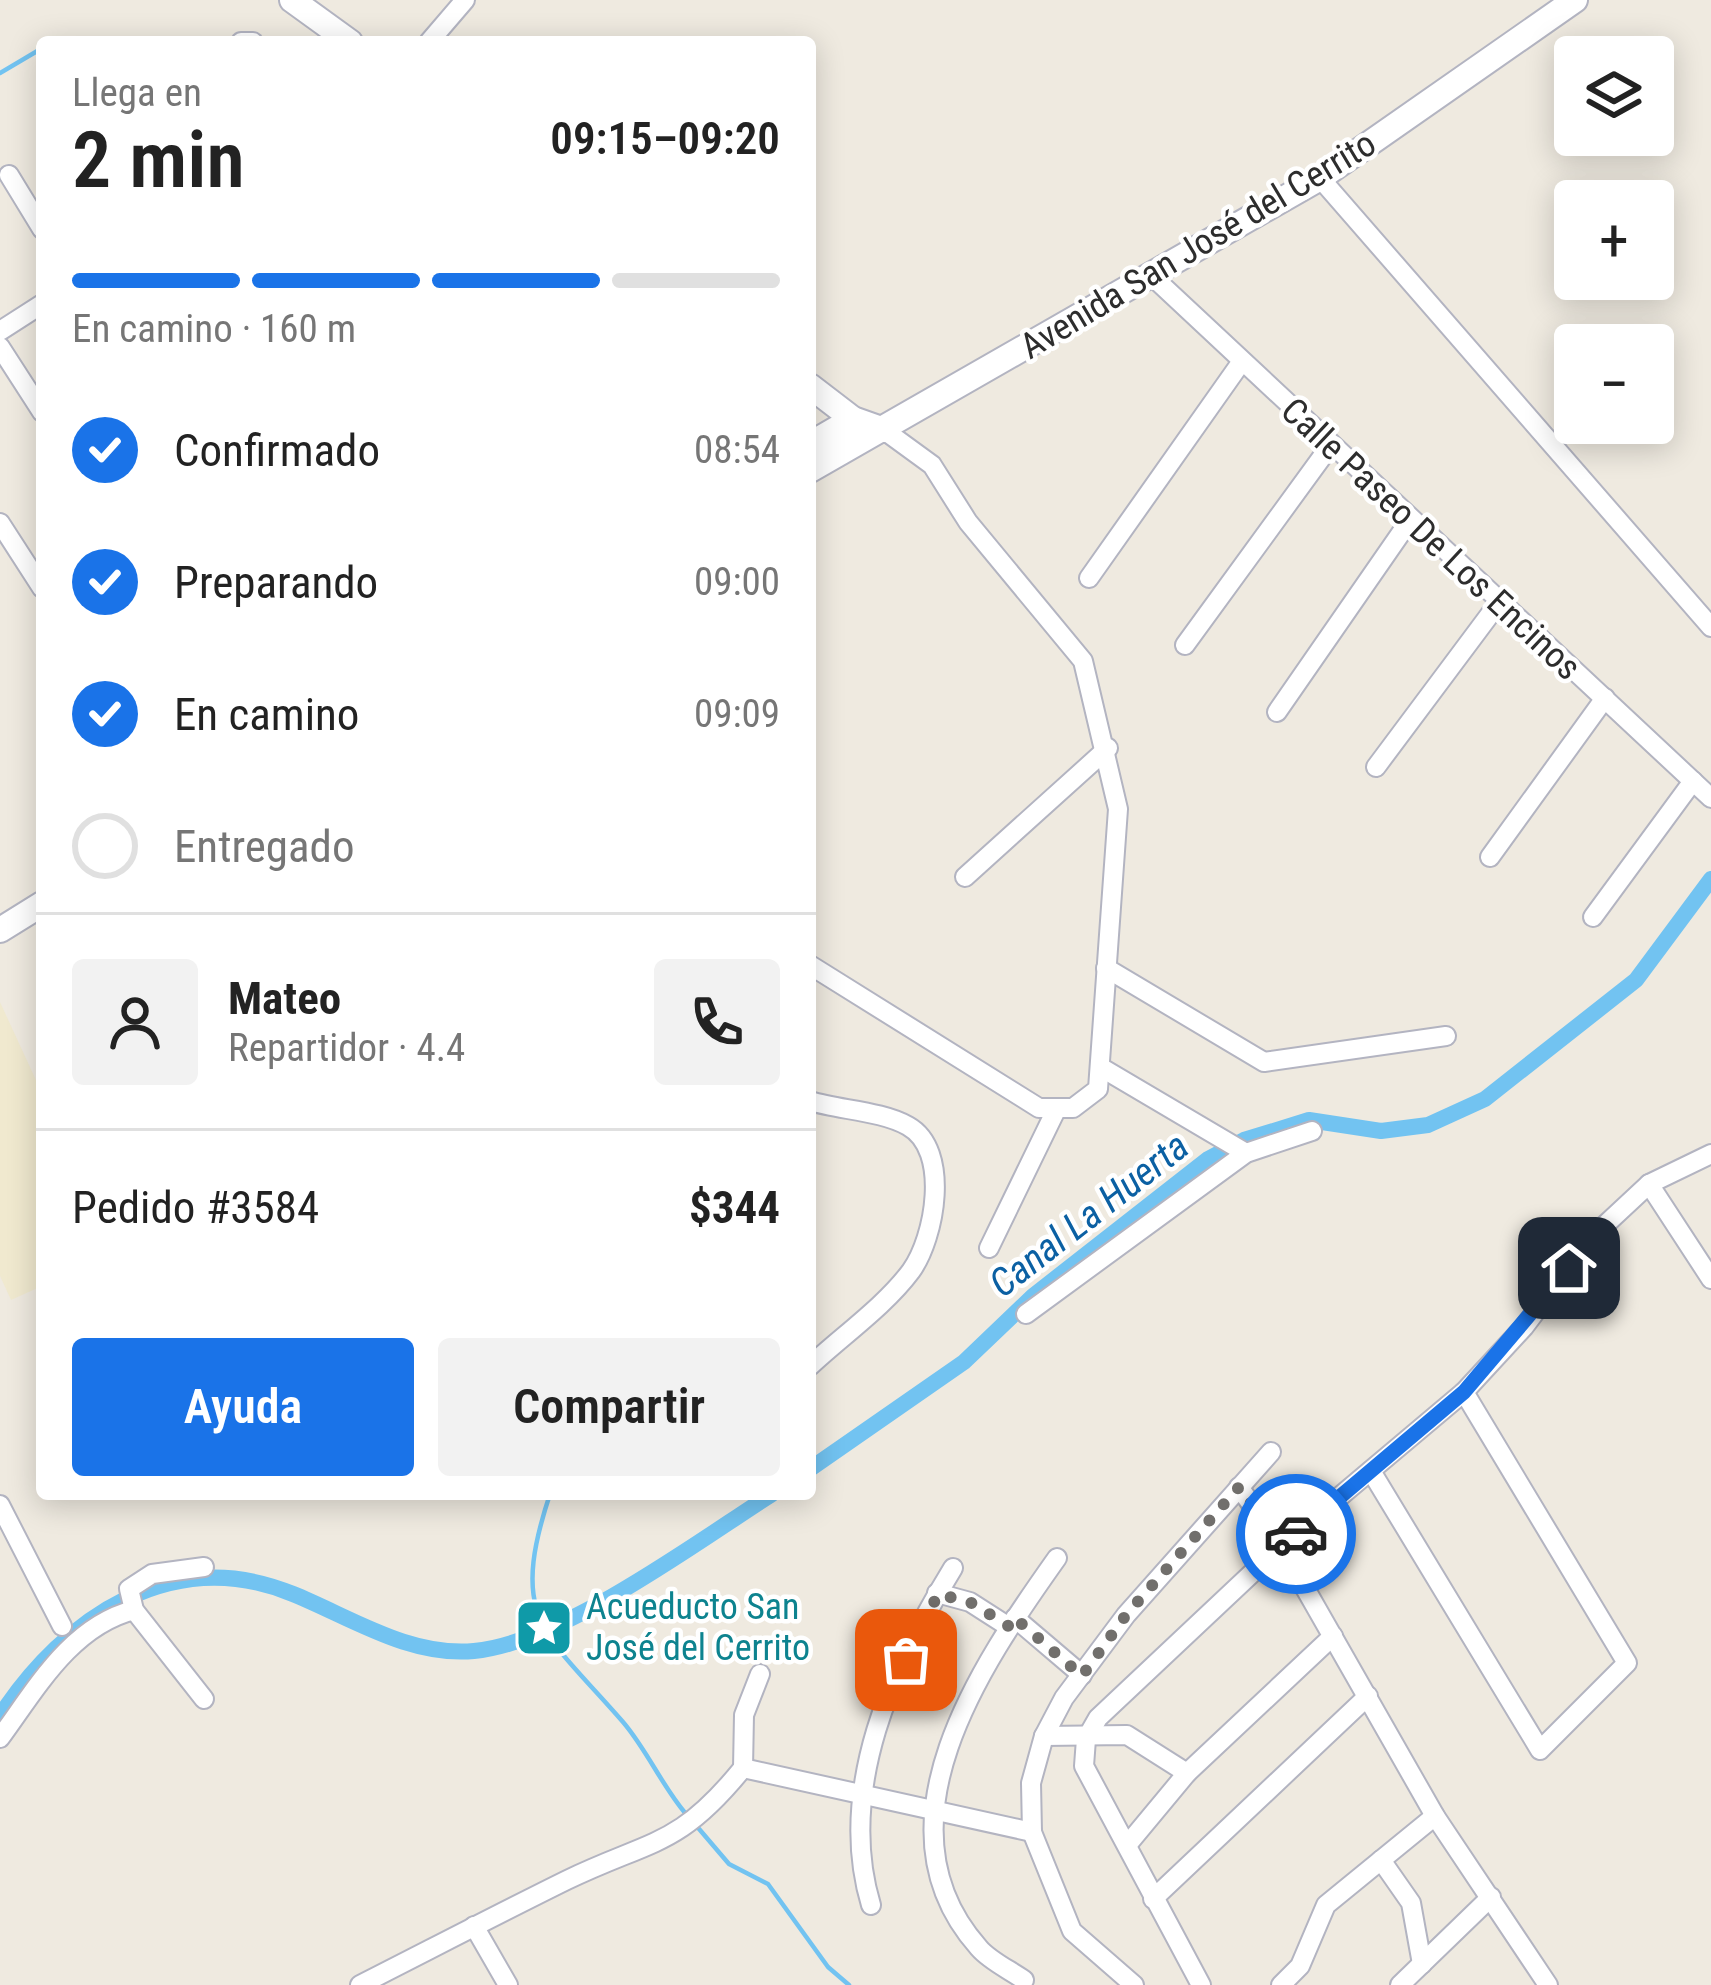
<!DOCTYPE html>
<html lang="es">
<head>
<meta charset="utf-8">
<style>
	body { margin:0; font-family:"Roboto Condensed",sans-serif; background:#f2f2f2; color:#222; height:100vh; display:flex; flex-direction:column; font-size:45px; white-space:nowrap }
	* { box-sizing:border-box; margin:0 }
	p { font-size:39px; color:#767676 }
	.icon { flex:none; width:66px; height:66px; fill:none; stroke:currentColor; stroke-width:2; stroke-linecap:round; stroke-linejoin:round }
	.map { position:relative; flex:1; overflow:hidden }
	.side { position:absolute; left:36px; top:36px; width:780px; height:1464px; display:flex; flex-direction:column; background:#fff; border-radius:12px; box-shadow:0 6px 30px #0003 }
	.side>* { flex:none }
	.controls { position:absolute; left:1554px; top:36px; display:grid; gap:24px }
	.controls a { display:grid; place-items:center; width:120px; height:120px; border-radius:12px; background:#fff; box-shadow:0 6px 30px #0003; font-size:60px }
	.pin { position:absolute; display:grid; place-items:center; width:102px; height:102px; color:#fff; margin:-51px; border-radius:24px; box-shadow:0 6px 18px #0006 }
	.courier { position:absolute; display:grid; place-items:center; width:120px; height:120px; margin:-60px; border:9px solid #1a73e8; border-radius:50%; background:#fff; color:#222; box-shadow:0 3px 15px #0007 }
	.headline em { font-style:normal; font-weight:600 }
	.headline div { display:flex; flex-direction:column-reverse }
	.headline { display:flex; align-items:center; justify-content:space-between; height:204px; padding:0 36px }
	h1 { font-size:78px; font-weight:600; line-height:90px }
	.bar { display:grid; grid-template-columns:repeat(4,1fr); gap:18px 12px; align-content:center; height:144px; padding:0 36px }
	.bar i { height:15px; border-radius:9px; background:#e0e0e0 }
	.bar .active { background:#1a73e8 }
	.bar p { grid-column:span 4 }
	.line { display:flex; align-items:center; gap:30px; padding:0 36px; border-top:3px solid #e0e0e0 }
	.line div { flex:1 }
	.round { display:grid; place-items:center; flex:none; width:126px; height:126px; border-radius:12px; background:#f2f2f2 }
	ol { padding:0 36px; list-style:none }
	li { display:flex; align-items:center; gap:36px; height:132px }
	li p { margin-inline-start:auto }
	li .icon { padding:12px; border-radius:50%; background:#1a73e8; color:#fff; stroke-width:4 }
	li:last-child { color:#767676 }
	li i { width:66px; height:66px; border:6px solid #e0e0e0; border-radius:50% }
	.cta { display:flex; gap:24px; margin-top:auto; padding:24px 36px }
	.cta a { flex:1; height:138px; border-radius:12px; background:#1a73e8; color:#fff; font-size:48px; font-weight:600; line-height:138px; text-align:center }
	.cta a+a { background:#f2f2f2; color:#222 }
	.map>svg:first-child { display:block }
	.education { fill:#f0e9cf }
	.lines { fill:none; stroke-linecap:round; stroke-linejoin:round }
	.stream { stroke:#72c3f1; stroke-width:4.5 }
	.canal { stroke:#72c3f1; stroke-width:16 }
	.minor-casing { stroke:#b3b4c1; stroke-width:22 }
	.tertiary-casing { stroke:#b3b4c1; stroke-width:28 }
	.minor { stroke:#fff; stroke-width:18 }
	.tertiary { stroke:#fff; stroke-width:24 }
	.done { stroke:#716f6c; stroke-width:12; stroke-dasharray:0 21.6 }
	.route { stroke:#1a73e8; stroke-width:15 }
	.labels { text-anchor:middle; dominant-baseline:central; stroke-width:9; stroke-linejoin:round; paint-order:stroke }
	.street-label { font-size:36px; fill:#2d2d2d; stroke:#fff }
	.culture-label { font-size:36px; fill:#0d838f; stroke:#fff; text-anchor:start }
	.water-label { font-size:39px; font-style:italic; fill:#0b60a3; stroke:#fff }
</style>
</head>
<body>
<div class="map">
<svg width="1711" height="1985" viewBox="0 0 1711 1985">
	<rect width="100%" height="100%" fill="#efeae0"/>
	<polygon class="education" points="0,1002 42,1093 42,1286 11,1300 0,1276"/>
	<g class="lines">
		<g class="stream">
			<polyline points="0,73 39,50 42,55"/>
			<path d="M550,1494c-42,127 -5,138 73,228 24,28 39,64 63,92"/>
			<polyline points="694,1823 729,1864 768,1884 828,1967 849,1985"/>
		</g>
		<g class="canal">
			<polyline points="810,1469 964,1362 1033,1296 1208,1159 1244,1140 1309,1120 1381,1131 1428,1125 1485,1099 1636,980 1711,879"/>
			<path d="M0,1716c65,-99 172,-172 293,-122 57,23 116,63 181,57 87,-8 223,-109 298,-157"/>
		</g>
		<defs>
			<g id="minor">
				<polyline points="241,42 253,42"/>
				<polyline points="429,42 465,0"/>
				<polyline points="9,175 42,229"/>
				<polyline points="1320,178 1711,627"/>
				<polyline points="1153,277 1711,798"/>
				<polyline points="0,331 42,304"/>
				<polyline points="0,347 42,412"/>
				<polyline points="0,523 42,588"/>
				<polyline points="1089,578 1240,364"/>
				<polyline points="1185,645 1330,446"/>
				<polyline points="1277,712 1410,520"/>
				<polyline points="1376,767 1500,601"/>
				<polyline points="1490,857 1605,698"/>
				<polyline points="965,877 1108,748"/>
				<polyline points="1593,917 1693,781"/>
				<polyline points="810,965 1039,1108 1073,1108 1098,1089 1118,809 1083,661 968,522 932,465 884,430"/>
				<polyline points="1106,968 1264,1062 1446,1036"/>
				<polyline points="1102,1068 1246,1153"/>
				<path d="M810,1101c29,9 72,10 98,25 43,24 27,112 3,145 -26,35 -69,65 -101,95"/>
				<polyline points="1649,1184 1711,1279"/>
				<polyline points="989,1248 1056,1110"/>
				<polyline points="1026,1314 1246,1153 1312,1131"/>
				<polyline points="1371,1471 1540,1750 1627,1663 1464,1392"/>
				<polyline points="1239,1487 1281,1546 1435,1816 1548,1985"/>
				<polyline points="0,1505 62,1626"/>
				<polyline points="937,1593 970,1602 1009,1627"/>
				<polyline points="1015,1618 1082,1675"/>
				<polyline points="204,1699 134,1610 129,1589 152,1574 204,1567"/>
				<polyline points="1044,1736 1127,1735 1187,1773"/>
				<path d="M0,1738c36,-49 71,-112 134,-128"/>
				<polyline points="743,1768 1032,1832"/>
				<polyline points="743,1768 744,1715 760,1674"/>
				<polyline points="1128,1844 1187,1773 1333,1636"/>
				<polyline points="1381,1860 1411,1903 1422,1964"/>
				<polyline points="1153,1899 1368,1696"/>
				<path d="M871,1905c-35,-116 22,-239 82,-337"/>
				<polyline points="474,1926 508,1985"/>
				<path d="M1024,1980c-14,-10 -34,-19 -45,-32 -109,-122 2,-283 78,-390"/>
				<path d="M360,1985c69,-35 138,-71 207,-105 85,-41 111,-32 176,-112"/>
				<polyline points="1134,1985 1072,1931 1032,1832 1031,1783 1044,1736 1064,1698 1126,1615 1271,1452"/>
				<polyline points="1201,1985 1084,1766 1086,1739 1098,1718 1281,1546 1464,1392 1524,1327 1591,1238 1649,1184 1711,1154"/>
				<polyline points="1281,1985 1300,1966 1326,1905 1435,1816"/>
				<polyline points="1400,1985 1491,1897"/>
			</g>
			<g id="tertiary">
				<polyline points="292,0 350,42"/>
				<polyline points="810,386 853,419 884,430"/>
				<polyline points="810,444 853,419"/>
				<polyline points="810,470 1320,178 1575,0"/>
				<polyline points="0,930 42,904"/>
			</g>
		</defs>
		<use href="#minor" class="minor-casing"/>
		<use href="#tertiary" class="tertiary-casing"/>
		<use href="#minor" class="minor"/>
		<use href="#tertiary" class="tertiary"/>
	</g>
	<g class="lines">
		<polyline class="done" points="906,1660 938,1594 970,1602 1010,1627 1015,1618 1082,1676 1126,1615 1239,1487 1281,1546 1296,1534"/>
		<polyline class="route" points="1296,1534 1464,1392 1569,1268"/>
	</g>
	<defs>
		<symbol id="sight-square" viewBox="-11 -11 22 22"><rect x="-9" y="-9" width="18" height="18" rx="4" fill="#0f9aa8" stroke="#fff"/><path d="M0-6L1.8-2.2L6-1.7L2.9 1.2L3.7 5.4L0 3.3L-3.7 5.4L-2.9 1.2L-6-1.7L-1.8-2.2Z" fill="#fff"/></symbol>
	</defs>
	<g fill-rule="evenodd">
		<use href="#sight-square" x="511" y="1595" width="66" height="66"/>
	</g>
	<g class="labels">
		<g class="street-label">
			<text transform="translate(1198 245) rotate(-31)">Avenida San José del Cerrito</text>
			<text transform="translate(1431 539) rotate(43)">Calle Paseo De Los Encinos</text>
		</g>
		<g class="culture-label">
			<text x="586" y="1607">Acueducto San<tspan x="586" dy="41">José del Cerrito</tspan></text>
		</g>
		<g class="water-label">
			<text transform="translate(1089 1215) rotate(-38)">Canal La Huerta</text>
		</g>
	</g>
</svg>
<div class="controls">
<a><svg class="icon" aria-label="layers" viewBox="0 0 24 24"><path d="M12 4l9 5-9 5-9-5zM3 14l9 5 9-5"/></svg></a>
<a>+</a>
<a>−</a>
</div>
<div class="pin" style="left:906px;top:1660px;background:#ea580c"><svg class="icon" aria-label="bag" viewBox="0 0 24 24"><path d="M5 8h14l-1 12H6zM9 8a3 3 0 0 1 6 0"/></svg></div>
<div class="pin" style="left:1569px;top:1268px;background:#1f2937"><svg class="icon" aria-label="home" viewBox="0 0 24 24"><path d="M3 11l9-7 9 7M6 9v11h12V9"/></svg></div>
<div class="courier" style="left:1296px;top:1534px"><svg class="icon" aria-label="car" viewBox="0 0 24 24"><path d="M5 17H2v-5l4-1 3-4h7l3 4 3 1v5h-3M9 17h6M6 11h13"/><circle cx="7" cy="17" r="2"/><circle cx="17" cy="17" r="2"/></svg></div>
<section class="side">
<div class="headline"><div><h1>2 min</h1><p>Llega en</p></div><em>09:15–09:20</em></div>
<div class="bar"><i class="active"></i><i class="active"></i><i class="active"></i><i></i><p>En camino · 160 m</p></div>
<ol>
<li><svg class="icon" aria-label="check" viewBox="0 0 24 24"><path d="M5 12l5 5 9-10"/></svg>Confirmado<p>08:54</p></li>
<li><svg class="icon" aria-label="check" viewBox="0 0 24 24"><path d="M5 12l5 5 9-10"/></svg>Preparando<p>09:00</p></li>
<li><svg class="icon" aria-label="check" viewBox="0 0 24 24"><path d="M5 12l5 5 9-10"/></svg>En camino<p>09:09</p></li>
<li><i></i>Entregado</li>
</ol>
<div class="line" style="height:216px"><a class="round"><svg class="icon" aria-label="person" viewBox="0 0 24 24"><circle cx="12" cy="8" r="4"/><path d="M4 21q1-7 8-7t8 7"/></svg></a><div><b>Mateo</b><p>Repartidor · 4.4</p></div><a class="round"><svg class="icon" aria-label="phone" viewBox="0 0 24 24"><path d="M5 4h4l2 5-3 2q2 4 5 5l2-3 5 2v4C11 20 4 13 5 4z"/></svg></a></div>
<div class="line" style="height:156px"><div>Pedido #3584</div><b>$344</b></div>
<div class="cta"><a>Ayuda</a><a>Compartir</a></div>
</section>
</div>
</body>
</html>
